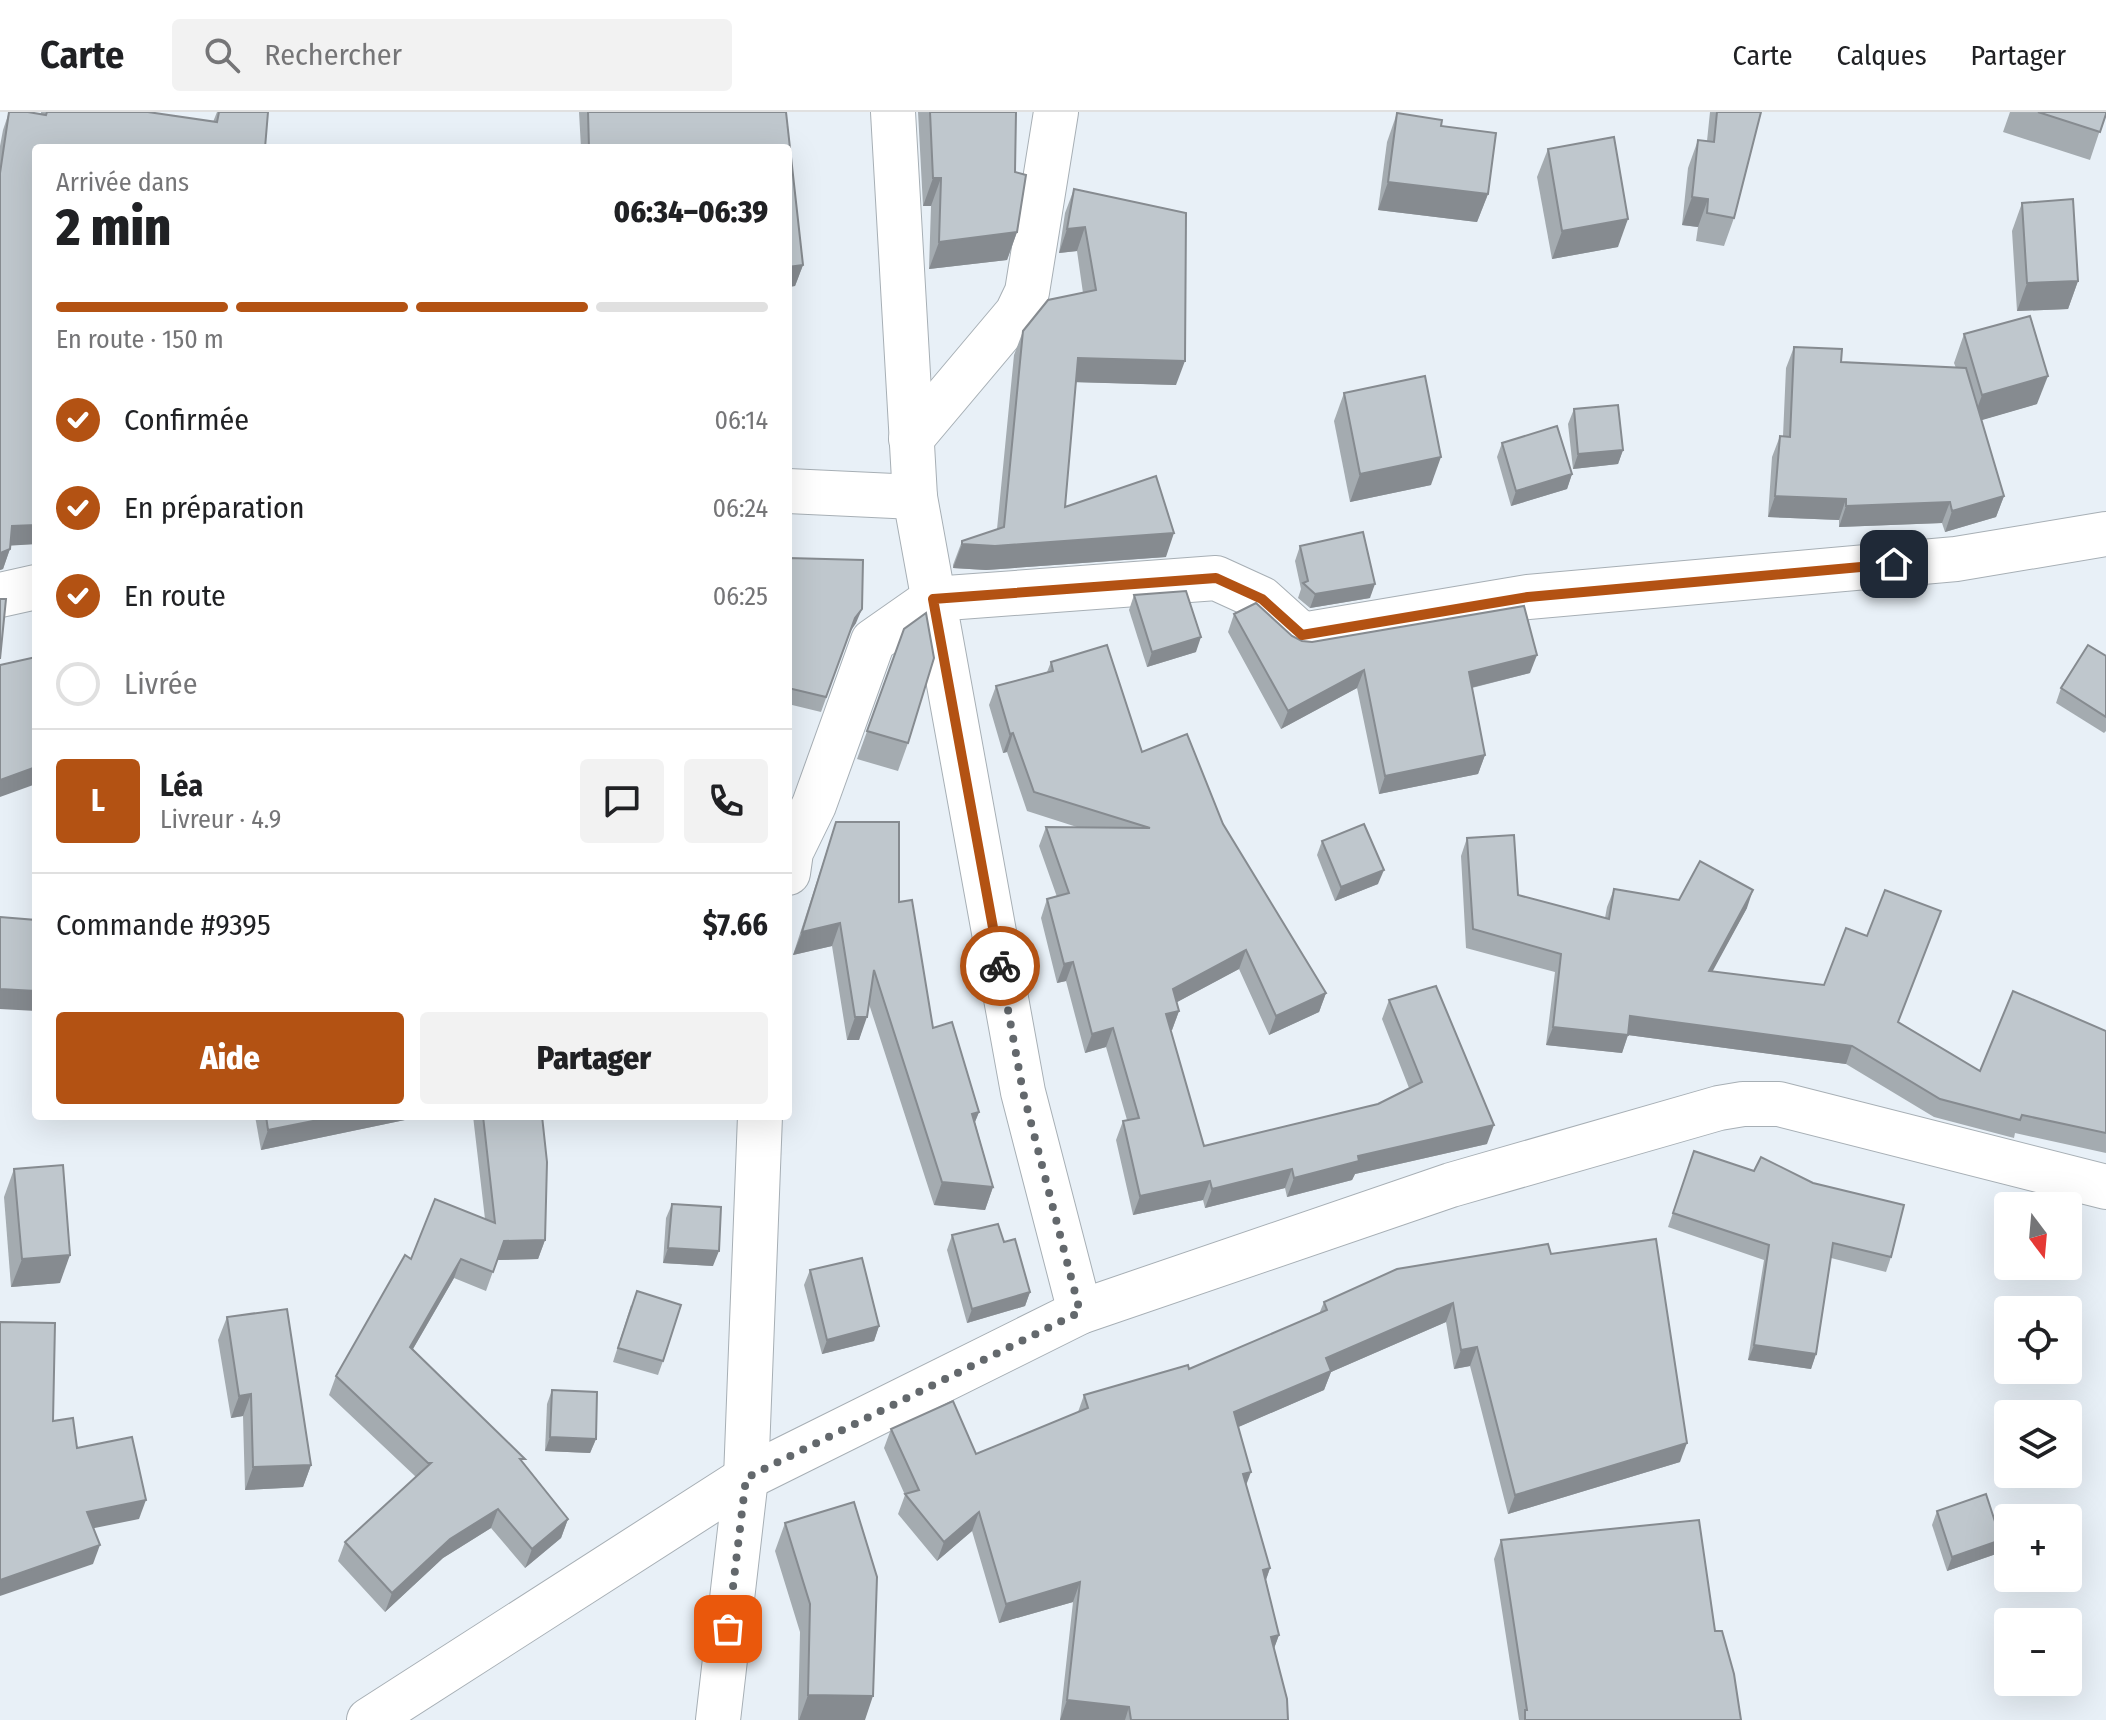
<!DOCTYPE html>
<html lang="fr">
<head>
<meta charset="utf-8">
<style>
	body { margin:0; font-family:"Fira Sans Condensed",sans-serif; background:#f2f2f2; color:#202124; height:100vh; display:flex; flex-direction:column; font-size:30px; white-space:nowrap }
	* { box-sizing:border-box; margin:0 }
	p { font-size:26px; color:#757577 }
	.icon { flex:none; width:44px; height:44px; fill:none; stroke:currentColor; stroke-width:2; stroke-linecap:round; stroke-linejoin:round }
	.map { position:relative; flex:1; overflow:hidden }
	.side { position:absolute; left:32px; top:32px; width:760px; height:976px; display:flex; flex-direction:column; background:#fff; border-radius:8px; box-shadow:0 8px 32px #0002 }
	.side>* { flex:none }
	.needle { width:52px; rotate:164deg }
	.fabs { position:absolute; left:1994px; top:1080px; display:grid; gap:16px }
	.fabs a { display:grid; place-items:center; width:88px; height:88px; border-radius:8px; background:#fff; box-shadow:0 8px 32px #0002; font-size:40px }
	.pin { position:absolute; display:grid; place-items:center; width:68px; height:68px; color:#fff; margin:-34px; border-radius:16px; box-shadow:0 4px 12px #0006 }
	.courier { position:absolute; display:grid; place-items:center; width:80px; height:80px; margin:-40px; border:6px solid #b35213; border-radius:50%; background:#fff; color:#222; box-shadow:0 2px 10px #0007 }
	.summary em { font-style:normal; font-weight:800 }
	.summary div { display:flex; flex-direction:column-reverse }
	.summary { display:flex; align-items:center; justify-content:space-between; height:136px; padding:0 24px }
	h1 { font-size:52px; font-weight:800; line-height:60px }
	.bar { display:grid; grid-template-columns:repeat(4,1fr); gap:12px 8px; align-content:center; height:96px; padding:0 24px }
	.bar i { height:10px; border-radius:6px; background:#e0e0e0 }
	.bar .active { background:#b35213 }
	.bar p { grid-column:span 4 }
	.line { display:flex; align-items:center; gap:20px; padding:0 24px; border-top:2px solid #e0e0e0 }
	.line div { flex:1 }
	.round { display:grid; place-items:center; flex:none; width:84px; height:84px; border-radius:8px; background:#f2f2f2 }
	ol { padding:0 24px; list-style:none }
	li { display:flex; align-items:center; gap:24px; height:88px }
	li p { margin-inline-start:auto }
	li .icon { padding:8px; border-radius:50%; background:#b35213; color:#fff; stroke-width:4 }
	li:last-child { color:#757577 }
	li i { width:44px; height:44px; border:4px solid #e0e0e0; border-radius:50% }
	.cta { display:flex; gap:16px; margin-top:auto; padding:16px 24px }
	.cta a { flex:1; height:92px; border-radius:8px; background:#b35213; color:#fff; font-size:32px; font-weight:800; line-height:92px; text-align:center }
	.cta a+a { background:#f2f2f2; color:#202124 }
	header { display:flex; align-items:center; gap:48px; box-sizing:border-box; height:112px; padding:0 40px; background:#fff; border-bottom:2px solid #e0e0e0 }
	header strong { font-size:38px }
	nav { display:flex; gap:44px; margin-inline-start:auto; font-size:28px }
	.search { width:560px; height:72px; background:#f2f2f2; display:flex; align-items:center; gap:20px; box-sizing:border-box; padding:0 28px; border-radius:8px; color:#757577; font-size:30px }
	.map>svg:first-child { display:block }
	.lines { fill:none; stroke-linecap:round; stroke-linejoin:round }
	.street-casing { stroke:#a7afb5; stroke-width:46 }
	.street { stroke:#fff; stroke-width:44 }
	.wall { fill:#a4abb0 }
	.shaded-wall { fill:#868b90 }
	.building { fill:#bfc7cd; stroke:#868b90; stroke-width:2 }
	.done { stroke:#63686c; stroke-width:8; stroke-dasharray:0 14.4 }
	.route { stroke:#b35213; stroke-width:10 }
</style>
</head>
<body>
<header>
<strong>Carte</strong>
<div class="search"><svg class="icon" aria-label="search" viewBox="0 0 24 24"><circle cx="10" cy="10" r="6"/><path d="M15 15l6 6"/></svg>Rechercher</div>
<nav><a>Carte</a><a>Calques</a><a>Partager</a></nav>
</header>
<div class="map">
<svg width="2106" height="1608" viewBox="0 0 2106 1608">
	<rect width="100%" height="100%" fill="#e8f0f7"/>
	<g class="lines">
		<defs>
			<g id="street">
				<polyline points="893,0 915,385 1023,980 1080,1200"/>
				<polyline points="911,327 1017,201 1027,180 1056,0"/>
				<polyline points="788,379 915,385"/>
				<polyline points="0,483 36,475"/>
				<polyline points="788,761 791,740 814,693 873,529 933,487 1216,466 1262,487 1302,523 1528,485 1956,447 2106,422"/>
				<polyline points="369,1608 746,1366 1080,1200 1451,1073 1719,996 1743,992 1779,992 2106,1075"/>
				<polyline points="718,1608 746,1366 760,1004"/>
			</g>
		</defs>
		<use href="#street" class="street-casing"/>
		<use href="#street" class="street"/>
	</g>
	<g class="wall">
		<polygon points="9,0 41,2 41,0 148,0 213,10 217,0 268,0 265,36 36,36 36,432 11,433 3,457 0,458 0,34 3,18"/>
		<polygon points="579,0 786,0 803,153 795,174 788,175 788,36 581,36"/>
		<polygon points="918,0 1016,0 1015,60 1017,120 1007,148 929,157 931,94 923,94"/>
		<polygon points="1710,0 1761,0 1734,106 1724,134 1696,129 1698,115 1682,113 1688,56 1698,28 1707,29"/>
		<polygon points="2010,0 2106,0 2090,48 2003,20"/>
		<polygon points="1397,1 1441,14 1488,82 1477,110 1378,98 1387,30"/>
		<polygon points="1548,37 1618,135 1552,147 1537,65"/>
		<polygon points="1074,77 1176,273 1076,270 1065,395 1166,445 986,458 953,456 953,453 962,429 997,417 1014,243 1023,219 1083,181 1077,139 1059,141 1065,101"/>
		<polygon points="2022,91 2078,169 2068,197 2017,199 2012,119"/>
		<polygon points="1964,222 2037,292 1981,308 2004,384 1996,405 1945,420 1942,411 1839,415 1839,408 1768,405 1772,345 1780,324 1783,324 1786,256 1794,235 1841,250 1956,256 1954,251"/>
		<polygon points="1344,281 1431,373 1350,390 1334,309"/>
		<polygon points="1574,297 1623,338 1618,352 1573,357 1568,312"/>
		<polygon points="1502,331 1572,362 1567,377 1511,394 1497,345"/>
		<polygon points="1300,434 1370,486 1310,496 1298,486 1301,477 1295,449"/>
		<polygon points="788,446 856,511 850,520 821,600 788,592"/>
		<polygon points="1134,483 1196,540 1147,555 1129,498"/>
		<polygon points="1234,502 1292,524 1302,529 1530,561 1472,576 1485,643 1478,662 1379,682 1357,576 1281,617 1228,520"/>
		<polygon points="904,517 908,631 898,659 857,647"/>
		<polygon points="2106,544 2106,619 2104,621 2056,591 2061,576"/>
		<polygon points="1051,550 1142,640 1223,712 1326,881 1319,900 1269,923 1239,857 1177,890 1179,899 1172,918 1170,918 1204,1034 1378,992 1409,976 1382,907 1389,888 1487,1032 1355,1062 1352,1068 1287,1085 1285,1076 1205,1096 1203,1088 1133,1103 1116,1028 1123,1009 1127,1008 1106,935 1085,941 1066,869 1057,871 1041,806 1047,787 1057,785 1039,734 1046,715 1080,716 1027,699 1007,640 1003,641 989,593 996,574 1047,560"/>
		<polygon points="836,710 899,790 933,916 979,1000 975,1010 993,1075 985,1098 934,1093 869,892 859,928 847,928 832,834 793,843"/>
		<polygon points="1467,726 1518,783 1605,806 1607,795 1614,777 1679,788 1747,796 1712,859 1899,910 1980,959 2106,919 2106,1041 2015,1021 2014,1026 1934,1005 1846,952 1628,923 1622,941 1546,933 1555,860 1466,836 1461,744"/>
		<polygon points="1322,729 1378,772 1335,789 1317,743"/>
		<polygon points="255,1004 424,1004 261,1038"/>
		<polygon points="473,1004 542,1004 545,1128 538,1147 497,1148 486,1179 454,1166 413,1237 523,1352 568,1407 561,1426 525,1456 491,1416 443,1446 385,1500 338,1449 345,1430 416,1365 329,1283 336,1264 411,1147 485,1107"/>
		<polygon points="1694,1039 1891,1145 1886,1160 1831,1146 1816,1242 1811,1257 1748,1248 1764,1148 1668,1115"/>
		<polygon points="14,1057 60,1171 11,1175 4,1085"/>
		<polygon points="672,1092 713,1154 663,1151 666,1106"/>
		<polygon points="952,1123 1030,1180 1025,1194 967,1211 947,1138"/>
		<polygon points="1551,1142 1680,1350 1508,1402 1470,1254 1454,1257 1446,1210 1331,1260 1324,1278 1238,1315 1246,1374 1270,1456 1266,1468 1279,1523 1274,1536 1288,1608 1060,1608 1073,1490 999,1511 972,1419 937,1449 898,1402 905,1383 884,1336 891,1317 976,1342 1078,1300 1084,1283 1189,1257 1319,1202 1324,1190"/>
		<polygon points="810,1158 879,1214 874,1229 822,1242 804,1173"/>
		<polygon points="631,1193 663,1249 658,1263 613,1250"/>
		<polygon points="227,1205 311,1353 303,1375 245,1378 243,1304 231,1306 218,1228"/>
		<polygon points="552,1278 596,1327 590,1341 545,1339 547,1292"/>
		<polygon points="1937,1399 1996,1442 1947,1459 1932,1413"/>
		<polygon points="785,1411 865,1608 798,1608 800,1520 775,1439"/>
		<polygon points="1501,1428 1715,1519 1741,1608 1519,1608 1494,1447"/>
	</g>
	<g class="shaded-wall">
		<polygon points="933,66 941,66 931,94 923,94"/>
		<polygon points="1388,70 1488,82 1477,110 1378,98"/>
		<polygon points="1692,85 1708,87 1698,115 1682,113"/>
		<polygon points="1628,107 1618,135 1552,147 1562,119"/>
		<polygon points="1085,115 1077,139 1059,141 1067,117"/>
		<polygon points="1017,120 1007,148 929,157 939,130"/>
		<polygon points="803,153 795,174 788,175 788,155"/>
		<polygon points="2078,169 2068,197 2017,199 2027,171"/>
		<polygon points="1078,246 1185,249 1176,273 1070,270"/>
		<polygon points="2048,264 2037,292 1972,311 1982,283"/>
		<polygon points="1623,338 1618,352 1573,357 1578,342"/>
		<polygon points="1441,345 1431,373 1350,390 1360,362"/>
		<polygon points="1572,362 1567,377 1511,394 1516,379"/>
		<polygon points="1775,384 1846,387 1839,408 1768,405"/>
		<polygon points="2004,384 1996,405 1945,420 1952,399"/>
		<polygon points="1950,390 1942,411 1839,415 1846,394"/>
		<polygon points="36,413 36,432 5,434 12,414"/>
		<polygon points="1174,421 1166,445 986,458 953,456 962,432"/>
		<polygon points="10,437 3,457 0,458 0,441"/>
		<polygon points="1375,472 1370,486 1310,496 1315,482"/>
		<polygon points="862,497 856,511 849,521 855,506"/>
		<polygon points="1201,525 1196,540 1147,555 1152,540"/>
		<polygon points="1537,543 1530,561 1462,578 1469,560"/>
		<polygon points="1364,558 1357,576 1281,617 1288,599"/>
		<polygon points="1013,621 1007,640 1003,641 1010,622"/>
		<polygon points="1485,643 1478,662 1379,682 1385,664"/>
		<polygon points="36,655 36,672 0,685 0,668"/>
		<polygon points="1384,758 1378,772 1335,789 1341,775"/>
		<polygon points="1753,778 1747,796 1703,877 1709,859"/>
		<polygon points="840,811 832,834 793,843 802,820"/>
		<polygon points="1246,838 1239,857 1166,896 1173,877"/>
		<polygon points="1073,850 1066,869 1057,871 1064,852"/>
		<polygon points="0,877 36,879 36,899 0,897"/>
		<polygon points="1326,881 1319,900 1269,923 1276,904"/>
		<polygon points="1179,899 1172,918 1159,922 1166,902"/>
		<polygon points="1630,904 1852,934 1846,952 1628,923 1622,941 1546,933 1553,915"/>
		<polygon points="855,905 867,905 859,928 847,928"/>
		<polygon points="1113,916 1106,935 1085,941 1092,922"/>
		<polygon points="979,1000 970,1022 972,1002"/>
		<polygon points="338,1004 424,1004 261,1038 268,1018"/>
		<polygon points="1494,1013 1487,1032 1355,1062 1352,1068 1287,1085 1294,1066 1358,1044"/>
		<polygon points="1292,1057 1285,1076 1205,1096 1212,1077"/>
		<polygon points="1210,1069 1203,1088 1133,1103 1140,1084"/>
		<polygon points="942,1070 993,1075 985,1098 934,1093"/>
		<polygon points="545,1128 538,1147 497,1148 504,1129"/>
		<polygon points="668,1136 719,1139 713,1154 663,1151"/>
		<polygon points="70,1143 60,1171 11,1175 22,1147"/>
		<polygon points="461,1147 454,1166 403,1254 410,1235"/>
		<polygon points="1030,1180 1025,1194 967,1211 972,1197"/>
		<polygon points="1453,1191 1446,1210 1331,1260 1324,1278 1227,1320 1234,1300 1326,1246"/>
		<polygon points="879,1214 874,1229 822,1242 827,1228"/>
		<polygon points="1754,1233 1816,1242 1811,1257 1748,1248"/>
		<polygon points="1477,1235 1470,1254 1454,1257 1461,1238"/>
		<polygon points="251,1282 243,1304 231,1306 239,1284"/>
		<polygon points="550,1325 596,1327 590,1341 545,1339"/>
		<polygon points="1687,1331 1680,1350 1508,1402 1515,1383"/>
		<polygon points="311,1353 303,1375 245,1378 253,1355"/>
		<polygon points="1251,1360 1244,1379 1243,1362"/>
		<polygon points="146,1388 139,1407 80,1419 87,1400"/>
		<polygon points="498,1397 491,1416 443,1446 385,1500 392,1481 450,1427"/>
		<polygon points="979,1400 972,1419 937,1449 944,1430"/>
		<polygon points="568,1407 561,1426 525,1456 532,1437"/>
		<polygon points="2001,1428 1996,1442 1947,1459 1952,1445"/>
		<polygon points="100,1433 93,1452 0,1484 0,1468"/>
		<polygon points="1270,1456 1263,1476 1263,1458"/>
		<polygon points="1080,1470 1073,1490 999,1511 1006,1492"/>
		<polygon points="1279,1523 1272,1542 1271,1525"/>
		<polygon points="808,1583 873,1584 865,1608 799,1608"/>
		<polygon points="1067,1588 1129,1595 1125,1608 1060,1608"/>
	</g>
	<g class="building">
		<polygon points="9,0 28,0 46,3 47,0 148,0 217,10 219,0 268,0 265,36 36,36 36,413 12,414 10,437 0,441 0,61"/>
		<polygon points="588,0 786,0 803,153 788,155 788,36 589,36"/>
		<polygon points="930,0 1016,0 1015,60 1026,63 1017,120 939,130 941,66 933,66"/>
		<polygon points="1717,0 1761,0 1734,106 1707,101 1708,87 1692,85 1698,28 1714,30"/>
		<polygon points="2038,0 2106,0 2106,2 2100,20"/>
		<polygon points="1397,1 1442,8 1441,14 1496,21 1488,82 1388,70"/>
		<polygon points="1614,25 1628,107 1562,119 1548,37"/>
		<polygon points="1074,77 1186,101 1185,249 1078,246 1065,395 1156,364 1174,421 995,434 962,432 962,429 1004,415 1023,219 1048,188 1096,178 1085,115 1067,117"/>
		<polygon points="2073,87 2078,169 2027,171 2022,91"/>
		<polygon points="2030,204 2048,264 1982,283 1964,222"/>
		<polygon points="1794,235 1842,237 1841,250 1966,256 2004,384 1952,399 1950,390 1846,394 1846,387 1775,384 1780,324 1790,325"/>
		<polygon points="1425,264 1441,345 1360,362 1344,281"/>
		<polygon points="1618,293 1623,338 1578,342 1574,297"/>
		<polygon points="1557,314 1572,362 1516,379 1502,331"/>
		<polygon points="1363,420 1375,472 1315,482 1303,471 1308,469 1300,434"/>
		<polygon points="788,446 863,448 862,497 855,506 826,585 788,576"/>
		<polygon points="1186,479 1201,525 1152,540 1134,483"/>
		<polygon points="0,487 6,487 0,547"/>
		<polygon points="1256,491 1292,524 1302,529 1312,530 1524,494 1537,543 1469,560 1485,643 1385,664 1364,558 1288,599 1234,502"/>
		<polygon points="926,501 934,546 908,631 867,619 904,517"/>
		<polygon points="1107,533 1142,640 1187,622 1223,712 1326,881 1276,904 1246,838 1173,877 1179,899 1166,902 1204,1034 1378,992 1422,970 1389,888 1436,874 1494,1013 1358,1044 1359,1049 1294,1066 1292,1057 1212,1077 1210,1069 1140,1084 1123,1009 1139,1006 1113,916 1092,922 1073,850 1064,852 1047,787 1069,781 1046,715 1150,716 1034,680 1013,621 1010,622 996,574 1053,559 1051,550"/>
		<polygon points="2088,533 2106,544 2106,605 2061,576"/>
		<polygon points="36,545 36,655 0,668 0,553"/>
		<polygon points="836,710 899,710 899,790 912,788 933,916 952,910 979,1000 972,1002 993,1075 942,1070 874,858 867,905 855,905 840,811 802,820"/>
		<polygon points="1364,712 1384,758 1341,775 1322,729"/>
		<polygon points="1514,723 1518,783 1609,807 1614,777 1679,788 1700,749 1753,778 1709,859 1824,873 1846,816 1867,824 1885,778 1941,799 1898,910 1980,959 2013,879 2106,919 2106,1021 2022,1003 2020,1008 1940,987 1852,934 1630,904 1628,923 1553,915 1561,842 1473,817 1467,726"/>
		<polygon points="0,805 36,808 36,879 0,877"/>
		<polygon points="266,1004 338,1004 268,1018"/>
		<polygon points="483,1004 542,1004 547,1050 545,1128 504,1129 493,1160 461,1147 410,1235 525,1347 520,1347 568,1407 532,1437 498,1397 450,1427 392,1481 345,1430 431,1351 428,1351 336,1264 405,1143 411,1147 435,1087 495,1111"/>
		<polygon points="1694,1039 1754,1059 1761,1045 1813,1071 1904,1093 1891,1145 1833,1131 1816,1242 1754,1233 1769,1133 1673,1101"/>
		<polygon points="63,1053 70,1143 22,1147 14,1057"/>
		<polygon points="672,1092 721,1095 719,1139 668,1136"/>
		<polygon points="998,1112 1004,1130 1015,1127 1030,1180 972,1197 952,1123"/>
		<polygon points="1656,1127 1687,1331 1515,1383 1477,1235 1461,1238 1453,1191 1326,1246 1331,1259 1234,1300 1251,1360 1243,1362 1270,1456 1263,1458 1279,1523 1271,1525 1287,1587 1288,1608 1131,1608 1129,1595 1067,1588 1080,1470 1006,1492 979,1400 944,1430 905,1382 919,1378 891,1317 953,1289 976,1342 1088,1296 1084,1283 1188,1253 1189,1257 1327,1198 1324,1190 1397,1157 1548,1132 1551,1142"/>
		<polygon points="862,1146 879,1214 827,1228 810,1158"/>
		<polygon points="637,1179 681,1193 663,1249 618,1236"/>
		<polygon points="287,1197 311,1353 253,1355 251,1282 239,1284 227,1205"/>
		<polygon points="0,1210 55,1211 53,1309 73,1306 77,1336 132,1325 146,1388 87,1400 100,1433 0,1468"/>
		<polygon points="552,1278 597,1280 596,1327 550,1325"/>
		<polygon points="1986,1382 2001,1428 1952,1445 1937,1399"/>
		<polygon points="854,1390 877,1465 873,1584 808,1583 810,1492 785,1411"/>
		<polygon points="1699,1408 1715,1519 1722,1519 1734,1562 1741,1608 1525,1608 1525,1598 1527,1598 1501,1428"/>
	</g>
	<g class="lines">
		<polyline class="done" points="728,1517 746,1366 1080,1200 1023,980 1000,854"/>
		<polyline class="route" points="1000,854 933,487 1216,466 1262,487 1302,523 1528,485 1894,452"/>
	</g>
</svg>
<div class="fabs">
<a><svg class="needle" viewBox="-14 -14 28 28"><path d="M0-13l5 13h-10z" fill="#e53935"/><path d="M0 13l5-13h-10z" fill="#757577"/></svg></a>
<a><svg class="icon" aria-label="locate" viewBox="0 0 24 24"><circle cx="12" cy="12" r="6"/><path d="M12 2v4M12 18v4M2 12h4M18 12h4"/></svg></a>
<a><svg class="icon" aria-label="layers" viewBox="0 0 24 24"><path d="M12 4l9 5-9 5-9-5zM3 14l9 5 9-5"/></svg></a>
<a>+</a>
<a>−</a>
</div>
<div class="pin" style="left:728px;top:1517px;background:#ea580c"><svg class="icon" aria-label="bag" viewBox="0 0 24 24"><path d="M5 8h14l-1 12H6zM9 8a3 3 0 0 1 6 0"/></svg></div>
<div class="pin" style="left:1894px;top:452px;background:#1f2937"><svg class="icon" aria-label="home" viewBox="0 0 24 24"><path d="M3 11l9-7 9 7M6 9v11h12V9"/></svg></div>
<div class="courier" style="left:1000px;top:854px"><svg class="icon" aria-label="bike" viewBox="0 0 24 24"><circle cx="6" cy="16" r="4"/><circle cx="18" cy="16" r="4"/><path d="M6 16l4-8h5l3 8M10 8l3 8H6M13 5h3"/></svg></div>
<section class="side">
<div class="summary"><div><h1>2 min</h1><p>Arrivée dans</p></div><em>06:34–06:39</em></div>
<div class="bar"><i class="active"></i><i class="active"></i><i class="active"></i><i></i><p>En route · 150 m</p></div>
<ol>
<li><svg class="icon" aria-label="check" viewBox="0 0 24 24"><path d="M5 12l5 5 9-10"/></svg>Confirmée<p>06:14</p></li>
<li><svg class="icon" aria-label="check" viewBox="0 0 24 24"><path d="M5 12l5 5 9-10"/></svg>En préparation<p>06:24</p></li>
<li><svg class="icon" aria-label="check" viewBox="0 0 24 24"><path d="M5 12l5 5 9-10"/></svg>En route<p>06:25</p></li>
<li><i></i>Livrée</li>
</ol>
<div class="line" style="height:144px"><b class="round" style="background:#b35213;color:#fff">L</b><div><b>Léa</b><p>Livreur · 4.9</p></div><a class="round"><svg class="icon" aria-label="chat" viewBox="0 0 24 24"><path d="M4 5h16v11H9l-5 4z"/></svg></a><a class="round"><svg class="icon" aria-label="phone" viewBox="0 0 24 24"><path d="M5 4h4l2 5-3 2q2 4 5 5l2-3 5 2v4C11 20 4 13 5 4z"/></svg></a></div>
<div class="line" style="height:104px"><div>Commande #9395</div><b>$7.66</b></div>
<div class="cta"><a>Aide</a><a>Partager</a></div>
</section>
</div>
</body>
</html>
